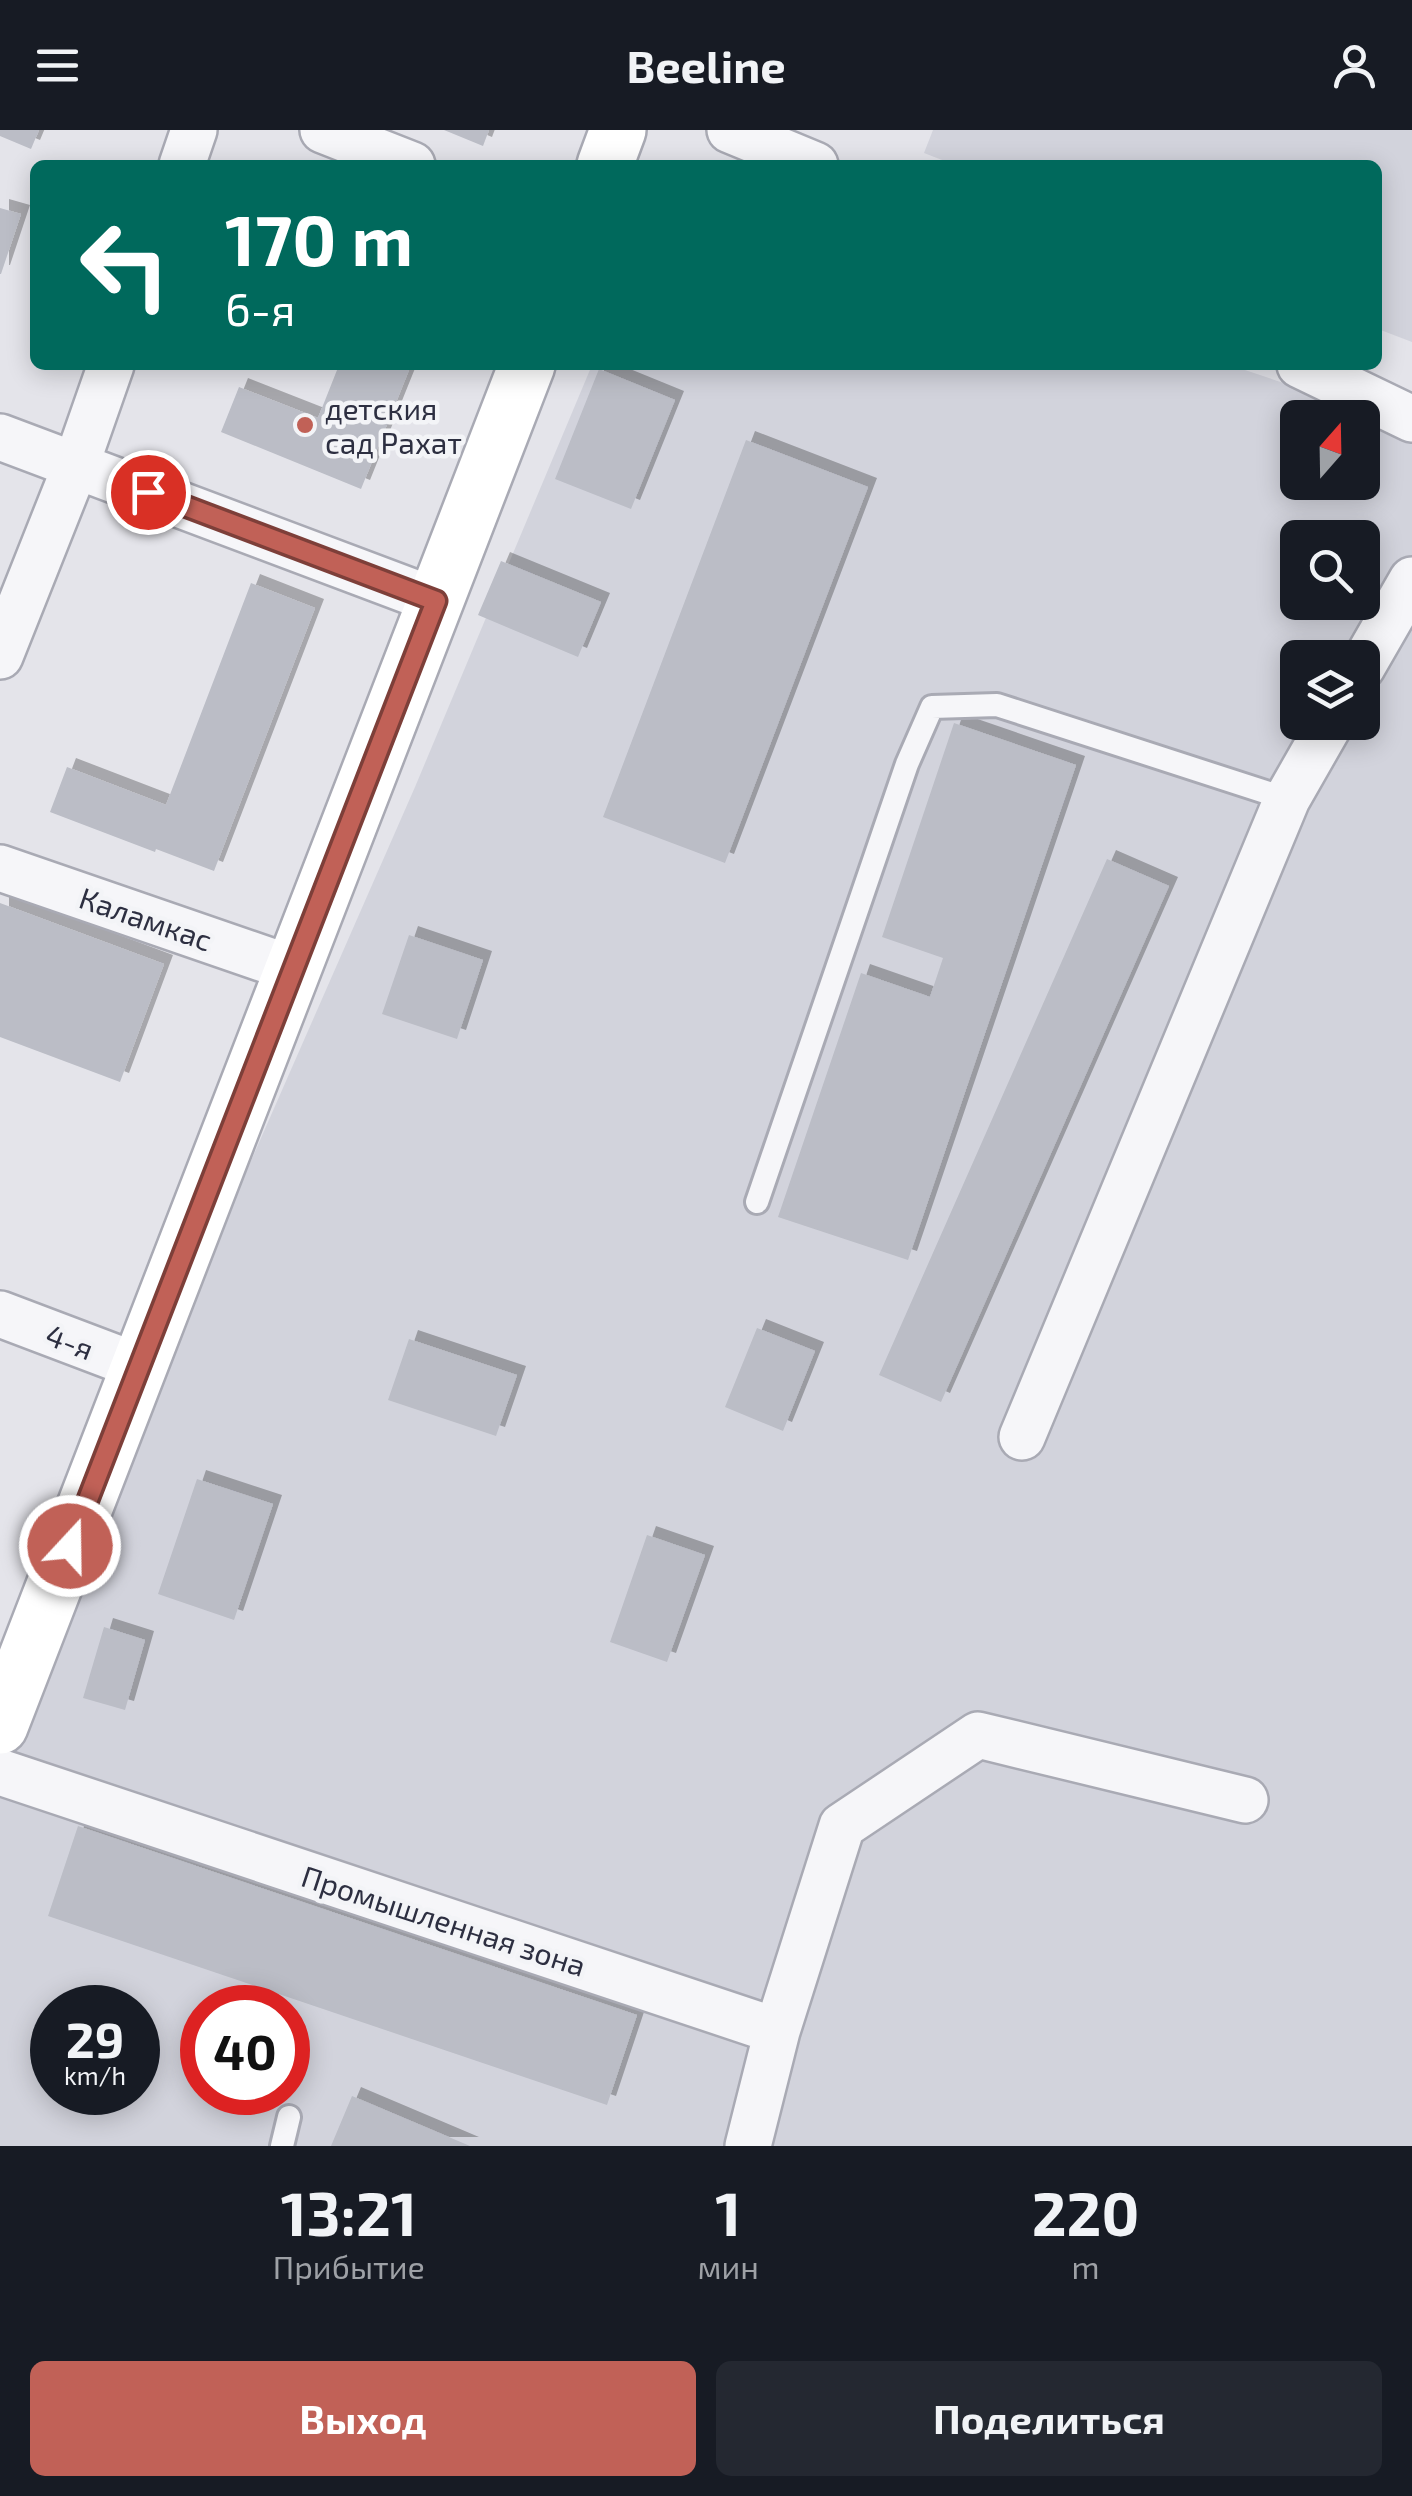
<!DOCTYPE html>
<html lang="ru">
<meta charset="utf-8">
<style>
:root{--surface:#171b24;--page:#242831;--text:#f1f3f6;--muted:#9ea1a6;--accent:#c16157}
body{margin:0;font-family:"Exo 2",sans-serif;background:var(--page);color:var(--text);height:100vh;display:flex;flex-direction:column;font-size:38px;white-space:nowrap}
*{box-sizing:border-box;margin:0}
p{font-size:32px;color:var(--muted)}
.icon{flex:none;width:55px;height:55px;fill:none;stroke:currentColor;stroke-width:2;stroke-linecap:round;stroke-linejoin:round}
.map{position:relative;height:2016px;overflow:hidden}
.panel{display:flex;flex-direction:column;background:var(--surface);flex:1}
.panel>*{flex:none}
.banner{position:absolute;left:30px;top:30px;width:1352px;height:210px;border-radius:15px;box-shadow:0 5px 25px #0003;background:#00695c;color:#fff;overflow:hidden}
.needle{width:65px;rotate:20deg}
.tools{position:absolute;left:1280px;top:270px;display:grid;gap:20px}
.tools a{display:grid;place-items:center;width:100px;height:100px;border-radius:15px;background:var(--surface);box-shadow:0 5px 25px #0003;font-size:50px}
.speed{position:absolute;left:30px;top:1855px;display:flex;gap:20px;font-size:50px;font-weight:700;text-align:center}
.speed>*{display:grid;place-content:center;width:130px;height:130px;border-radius:50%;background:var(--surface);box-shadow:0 5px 25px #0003;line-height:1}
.speed small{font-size:25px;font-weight:400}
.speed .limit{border:15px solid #d22;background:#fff;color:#111}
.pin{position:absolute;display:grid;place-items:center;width:85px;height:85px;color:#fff;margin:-42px;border:5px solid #fff;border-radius:50%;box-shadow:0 2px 10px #0007}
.me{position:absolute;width:110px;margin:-55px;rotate:21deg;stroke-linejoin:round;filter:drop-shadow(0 0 8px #0008)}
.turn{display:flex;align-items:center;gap:35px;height:210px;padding:0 30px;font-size:45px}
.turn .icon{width:130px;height:130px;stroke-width:2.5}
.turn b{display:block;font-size:70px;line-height:85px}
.eta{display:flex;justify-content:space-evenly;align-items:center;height:170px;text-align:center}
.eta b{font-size:60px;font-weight:700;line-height:70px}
.primary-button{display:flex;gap:20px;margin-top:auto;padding:20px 30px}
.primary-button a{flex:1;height:115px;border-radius:15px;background:var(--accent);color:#fff;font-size:40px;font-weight:700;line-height:115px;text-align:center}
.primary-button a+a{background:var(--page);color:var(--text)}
header{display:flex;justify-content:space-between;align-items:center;height:130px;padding:0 30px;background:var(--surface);font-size:45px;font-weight:700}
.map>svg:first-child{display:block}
.built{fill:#d2d3dc;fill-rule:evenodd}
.building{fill:#bbbdc6;filter:url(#shadow)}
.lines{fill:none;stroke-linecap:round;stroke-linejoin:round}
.lane-casing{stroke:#a9aab4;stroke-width:28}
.street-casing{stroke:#a9aab4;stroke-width:50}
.secondary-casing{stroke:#a9aab4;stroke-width:60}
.lane{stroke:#f6f6f9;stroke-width:22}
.street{stroke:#f6f6f9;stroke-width:45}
.secondary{stroke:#fff;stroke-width:55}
.route-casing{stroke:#7d3f39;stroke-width:25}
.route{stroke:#c16157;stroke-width:18}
.poi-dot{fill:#c16157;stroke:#f3f4f7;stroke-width:4}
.labels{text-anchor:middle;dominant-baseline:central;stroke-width:9;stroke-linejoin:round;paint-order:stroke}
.poi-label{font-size:30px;fill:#2d2f41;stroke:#f3f4f7;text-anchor:start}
.street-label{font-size:30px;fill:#2d2f41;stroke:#f3f4f7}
</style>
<header><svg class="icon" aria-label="menu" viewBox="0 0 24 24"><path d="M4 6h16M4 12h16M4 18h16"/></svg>Beeline<svg class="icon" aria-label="person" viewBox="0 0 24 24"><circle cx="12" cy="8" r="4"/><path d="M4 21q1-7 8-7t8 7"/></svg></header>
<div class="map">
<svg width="1412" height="2016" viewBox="0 0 1412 2016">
<defs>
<filter id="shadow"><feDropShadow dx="9" dy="-9" stdDeviation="0" flood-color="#0004"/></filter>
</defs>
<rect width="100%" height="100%" fill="#e4e4ea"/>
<!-- built -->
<path class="built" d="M 933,0 L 1412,0 L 1412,212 L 1378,199 L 1378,35 L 955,35 L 924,23 Z
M 592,235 L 1230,235 L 1412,296 L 1412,2016 L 0,2016 L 0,1603 L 415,657 ZM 1298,288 L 1362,288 L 1362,352 L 1298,352 ZM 1298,408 L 1362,408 L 1362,472 L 1298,472 ZM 1298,528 L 1362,528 L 1362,592 L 1298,592 ZM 52,1878 L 138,1878 L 138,1962 L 52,1962 ZM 202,1878 L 288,1878 L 288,1962 L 202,1962 Z"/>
<!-- building -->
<path class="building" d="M 0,0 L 39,0 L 31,19 L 0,6 Z
M 444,0 L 489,0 L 483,16 Z
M 0,78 L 21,84 L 1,144 L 0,144 Z
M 339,235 L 411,235 L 361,359 L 221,302 L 239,257 L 318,288 Z
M 599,239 L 675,270 L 631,379 L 555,349 Z
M 746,310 L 868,357 L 725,733 L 603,687 Z
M 501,431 L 601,472 L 578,527 L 478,485 Z
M 251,453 L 315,478 L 214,741 L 156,719 L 155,722 L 50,682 L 67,637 L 166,675 Z
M 954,593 L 1076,635 L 908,1130 L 778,1087 L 861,843 L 930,867 L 943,828 L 882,807 Z
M 1107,729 L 1169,756 L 941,1272 L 879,1245 Z
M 0,773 L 164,834 L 120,952 L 0,907 Z
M 409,805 L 483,830 L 457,909 L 382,884 Z
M 757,1198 L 815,1221 L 783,1301 L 725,1277 Z
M 409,1209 L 517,1245 L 496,1306 L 388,1270 Z
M 197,1349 L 273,1374 L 234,1490 L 158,1464 Z
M 647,1405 L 705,1425 L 667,1532 L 610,1512 Z
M 104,1497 L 145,1510 L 125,1580 L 83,1568 Z
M 78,1696 L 637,1885 L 607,1975 L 48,1786 Z
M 352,1966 L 470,2016 L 331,2016 Z"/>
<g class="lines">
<defs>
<path id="lane" d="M 757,1072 L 907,634 L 932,577 L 997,575 L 1287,669
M 282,2016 L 289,1987"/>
<path id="street" d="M 323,0 L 412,35
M 730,0 L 815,35
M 182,35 L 194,0
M 1300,235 L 1412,289
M 0,307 L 436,471
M 0,526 L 76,335 L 111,235
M 1362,537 L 1412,450
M 0,738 L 293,839
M 0,1184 L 140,1237
M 1022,1307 L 1287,669 L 1331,592
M 0,1642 L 777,1901 L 748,2016
M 777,1901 L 842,1696 L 978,1605 L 1245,1670"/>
<path id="secondary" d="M 605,35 L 618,0
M 0,1596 L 527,235"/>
</defs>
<!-- lane casing -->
<use href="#lane" class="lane-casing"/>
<!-- street casing -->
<use href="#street" class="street-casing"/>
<!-- secondary casing -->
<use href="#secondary" class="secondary-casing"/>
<!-- lane -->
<use href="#lane" class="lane"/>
<!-- street -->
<use href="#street" class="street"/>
<!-- secondary -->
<use href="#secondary" class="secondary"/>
</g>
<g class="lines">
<defs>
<path id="route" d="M 70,1416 L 436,471 L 148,362"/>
</defs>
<!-- route casing -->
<use href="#route" class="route-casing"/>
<!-- route -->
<use href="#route" class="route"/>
</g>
<!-- markers -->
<circle class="poi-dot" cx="305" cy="295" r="10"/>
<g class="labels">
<!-- poi labels -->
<g class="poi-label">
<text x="325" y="278">детския<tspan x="325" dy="34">сад Рахат</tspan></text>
</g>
<!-- street labels -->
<g class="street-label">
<text transform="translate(146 788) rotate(19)">Каламкас</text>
<text transform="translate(70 1211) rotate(21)">4-я</text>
<text transform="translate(444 1790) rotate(18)">Промышленная зона</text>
</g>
</g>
</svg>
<div class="tools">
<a><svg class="needle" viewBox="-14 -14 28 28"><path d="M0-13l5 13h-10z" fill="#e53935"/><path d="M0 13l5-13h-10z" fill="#9ea1a6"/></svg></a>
<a><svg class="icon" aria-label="search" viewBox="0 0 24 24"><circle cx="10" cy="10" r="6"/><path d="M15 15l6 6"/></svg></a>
<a><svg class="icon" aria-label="layers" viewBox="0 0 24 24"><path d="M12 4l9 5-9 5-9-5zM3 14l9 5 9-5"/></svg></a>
</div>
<div class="speed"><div>29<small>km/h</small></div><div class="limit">40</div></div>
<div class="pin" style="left:148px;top:362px;background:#d93025"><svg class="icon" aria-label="arrive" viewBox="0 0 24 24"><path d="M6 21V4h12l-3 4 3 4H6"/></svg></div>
<svg class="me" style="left:70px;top:1416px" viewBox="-20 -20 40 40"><circle r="17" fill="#c16157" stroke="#fff" stroke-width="3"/><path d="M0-11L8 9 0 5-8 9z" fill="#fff"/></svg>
<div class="banner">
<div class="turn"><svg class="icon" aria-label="left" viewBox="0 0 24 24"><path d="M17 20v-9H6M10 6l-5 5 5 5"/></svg><div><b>170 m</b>6-я</div></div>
</div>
</div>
<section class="panel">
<div class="eta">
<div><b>13:21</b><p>Прибытие</p></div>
<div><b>1</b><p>мин</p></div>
<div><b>220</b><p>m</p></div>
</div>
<div class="primary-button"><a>Выход</a><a>Поделиться</a></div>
</section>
